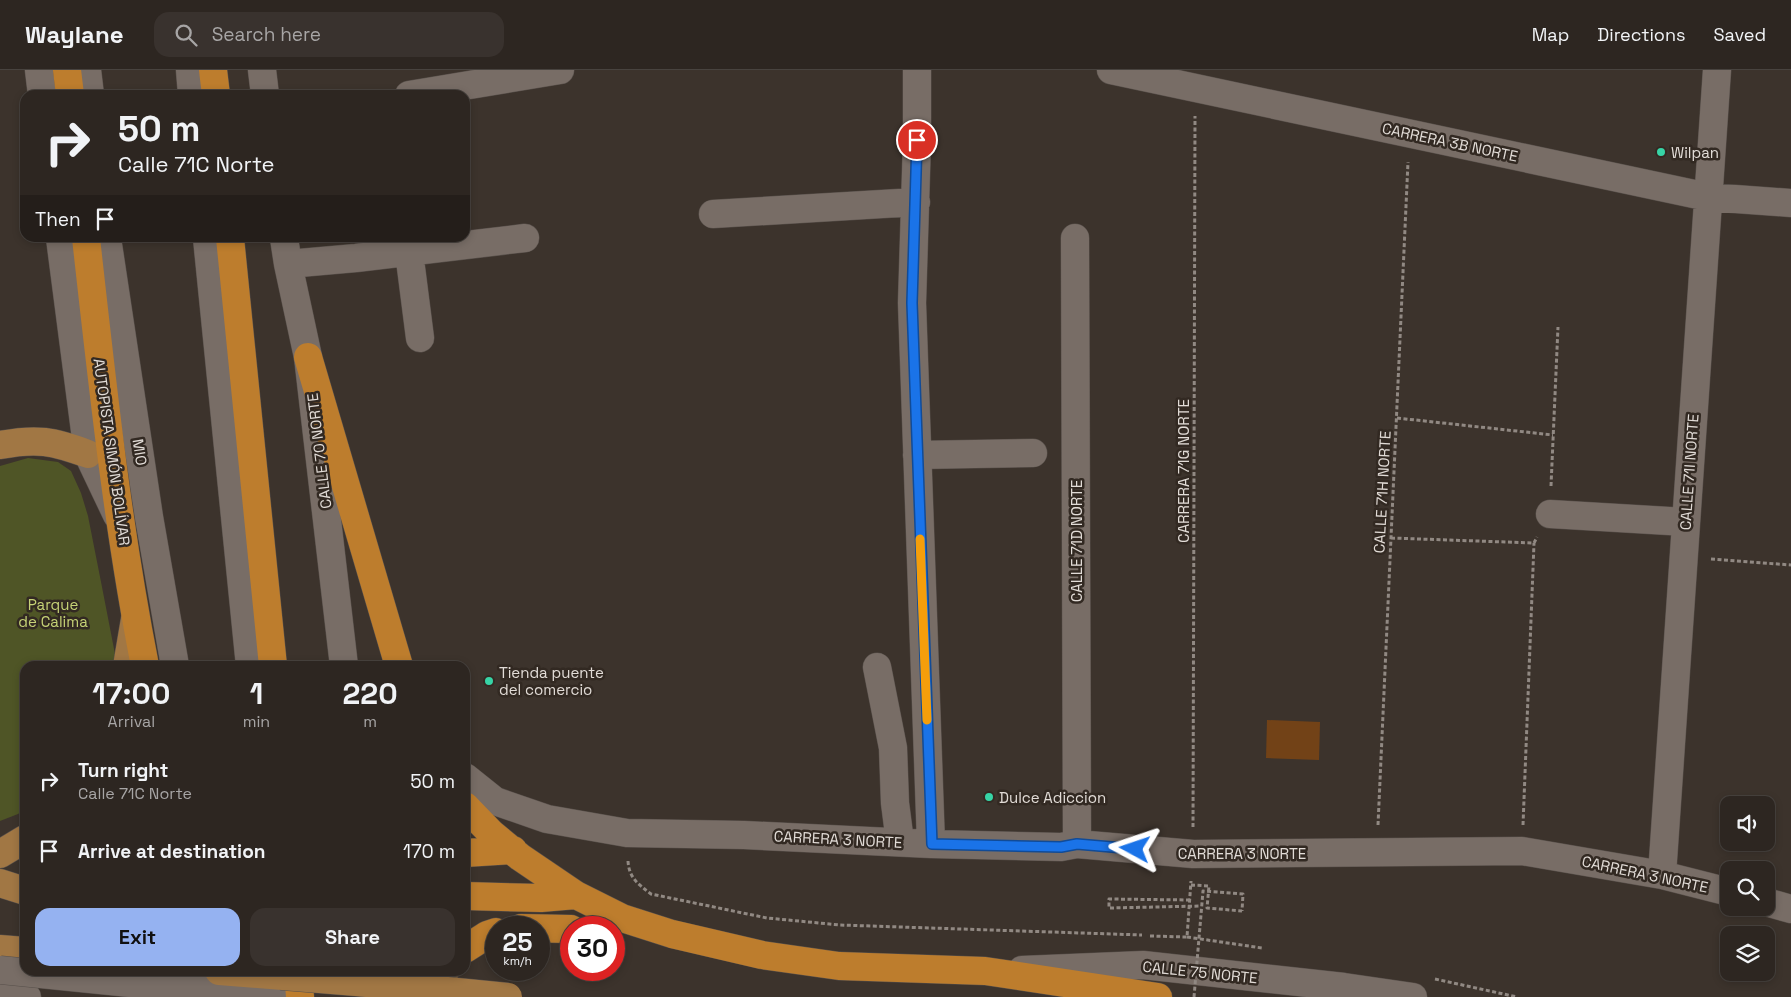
<!DOCTYPE html>
<meta charset="utf-8">
<style>
:root{--surface:#2d2621;--page:#39322e;--text:#f1f3f6;--muted:#a7a5a5;--line:#48433f;--accent:#95b2f1}
body{margin:0;font-family:"Space Grotesk",sans-serif;background:var(--page);color:var(--text);height:100vh;display:flex;flex-direction:column;font-size:19px;white-space:nowrap}
*{box-sizing:border-box;margin:0}
p{font-size:16px;color:var(--muted)}
.icon{flex:none;width:28px;height:28px;fill:none;stroke:currentColor;stroke-width:2;stroke-linecap:round;stroke-linejoin:round}
.map{position:relative;flex:1;overflow:hidden}
.details{position:absolute;left:20px;top:591px;width:450px;height:315px;display:flex;flex-direction:column;background:var(--surface);border-radius:15px;box-shadow:0 2px 8px #0003,0 0 0 1px var(--line)}
.details>*{flex:none}
.guide{position:absolute;left:20px;top:20px;width:450px;height:152px;border-radius:15px;box-shadow:0 2px 8px #0003,0 0 0 1px var(--line);background:#2d2621;color:var(--text);overflow:hidden}
.controls{position:absolute;left:1720px;top:726px;display:grid;gap:10px}
.controls a{display:grid;place-items:center;width:55px;height:55px;border-radius:10px;background:var(--surface);box-shadow:0 2px 8px #0003,0 0 0 1px var(--line);font-size:25px}
.speed{position:absolute;left:485px;top:846px;display:flex;gap:10px;font-size:25px;font-weight:700;text-align:center}
.speed>*{display:grid;place-content:center;width:65px;height:65px;border-radius:50%;background:var(--surface);box-shadow:0 2px 8px #0003,0 0 0 1px var(--line);line-height:1}
.speed small{font-size:12px;font-weight:400}
.speed .limit{border:8px solid #d22;background:#fff;color:#111}
.pin{position:absolute;display:grid;place-items:center;width:42px;height:42px;color:#fff;margin:-21px;border:2px solid #fff;border-radius:50%;box-shadow:0 1px 5px #0007}
.me{position:absolute;width:55px;margin:-28px;rotate:275deg;stroke-linejoin:round;filter:drop-shadow(0 0 4px #0008)}
.turn{display:flex;align-items:center;gap:18px;height:105px;padding:0 15px;font-size:22px}
.turn .icon{width:65px;height:65px;stroke-width:2.5}
.turn b{display:block;font-size:35px;line-height:42px}
.then{display:flex;align-items:center;height:48px;padding:0 15px;background:#0003;gap:10px;font-size:19px}
.eta{display:flex;justify-content:space-evenly;align-items:center;height:85px;text-align:center}
.eta b{font-size:30px;font-weight:700;line-height:35px}
.button{display:flex;gap:10px;margin-top:auto;padding:10px 15px}
.button a{flex:1;height:58px;border-radius:15px;background:var(--accent);color:#111;font-size:20px;font-weight:700;line-height:58px;text-align:center}
.button a+a{background:var(--page);color:var(--text)}
ul{padding:0;list-style:none}
li{display:flex;align-items:center;gap:15px;height:70px;padding:0 15px}
li div{flex:1}
li b{display:block;font-size:19px}
li em{font-style:normal}
header{display:flex;align-items:center;gap:30px;box-sizing:border-box;height:70px;padding:0 25px;background:var(--surface);border-bottom:1px solid var(--line)}
header strong{font-size:24px}
nav{display:flex;gap:28px;margin-inline-start:auto;font-size:18px}
.search{width:350px;height:45px;background:var(--page);display:flex;align-items:center;gap:12px;box-sizing:border-box;padding:0 18px;border-radius:15px;color:var(--muted);font-size:19px}
.map>svg:first-child{display:block}
.green{fill:#4f5526}
.building{fill:#724217}
.lines{fill:none;stroke-linecap:round;stroke-linejoin:round}
.minor-casing{stroke:#58504b;stroke-width:29}
.major-casing{stroke:#58504b;stroke-width:29}
.highway-casing{stroke:#58504b;stroke-width:29}
.path{stroke:#918983;stroke-width:3;stroke-dasharray:4 2.5;stroke-linecap:butt}
.minor{stroke:#786d66;stroke-width:28}
.major{stroke:#a17744;stroke-width:28}
.highway{stroke:#bd7d2d;stroke-width:28}
.minor-bridge-casing{stroke:#58504b;stroke-width:29;stroke-linecap:butt}
.major-bridge-casing{stroke:#58504b;stroke-width:29;stroke-linecap:butt}
.path-bridge{stroke:#918983;stroke-width:3;stroke-dasharray:4 2.5;stroke-linecap:butt}
.minor-bridge{stroke:#786d66;stroke-width:28}
.major-bridge{stroke:#a17744;stroke-width:28}
.route-casing{stroke:#114b97;stroke-width:12}
.route{stroke:#1a73e8;stroke-width:9}
.slow{stroke:#f59e0b;stroke-width:9}
.poi-dot{fill:#37d4a6;stroke:#322922;stroke-width:2}
.labels{text-anchor:middle;dominant-baseline:central;stroke-width:5;stroke-linejoin:round;paint-order:stroke}
.street-label{font-size:15px;fill:#e2dcd7;stroke:#322922}
.poi-label{font-size:15px;fill:#e2dcd7;stroke:#322922;text-anchor:start}
.park-label{font-size:15px;fill:#c6d276;stroke:#322922}
</style>
<header>
<strong>Waylane</strong>
<div class="search"><svg class="icon" aria-label="search" viewBox="0 0 24 24"><circle cx="10" cy="10" r="6"/><path d="M15 15l6 6"/></svg>Search here</div>
<nav><a>Map</a><a>Directions</a><a>Saved</a></nav>
</header>
<div class="map">
<svg width="1791" height="927" viewBox="0 0 1791 927">
<rect width="100%" height="100%" fill="#3c332c"/>
<!-- green -->
<path class="green" d="M 28,388 L 58,392 L 71,401 L 81,423 L 88,446 L 102,517 L 115,584 L 115,596 L 25,596 L 25,739 L 18,744 L 0,751 L 0,396 Z"/>
<!-- building -->
<path class="building" d="M 1267,650 L 1320,652 L 1319,690 L 1266,688 Z"/>
<g class="lines">
<defs>
<path id="minor" d="M 39,0 L 42,25
M 87,0 L 90,25
M 190,0 L 192,25
M 262,0 L 265,25
M 917,0 L 917,70 L 912,233 L 931,774
M 1111,0 L 1708,127 L 1791,133
M 409,25 L 560,0
M 713,144 L 916,132
M 60,168 L 88,384 L 117,445
M 107,168 L 149,447 L 175,596
M 207,168 L 250,596
M 284,168 L 288,194 L 308,287 L 344,596
M 1075,168 L 1077,774
M 409,182 L 420,268
M 288,194 L 356,188 L 525,168
M 917,385 L 1033,383
M 1550,444 L 1686,452
M 877,597 L 893,678 L 895,733 L 900,772
M 465,707 L 495,731 L 547,749 L 627,763 L 744,765 L 931,774 L 1061,777 L 1077,774 L 1193,784 L 1522,781 L 1662,805 L 1729,822
M 1662,805 L 1717,0
M 1766,832 L 1791,839
M 1022,900 L 1143,895 L 1344,917 L 1413,927
M 279,901 L 282,927
M 0,924 L 27,927"/>
<path id="major" d="M 0,375 C 37,368 53,371 88,384
M 127,596 L 135,549
M 0,784 L 25,769
M 0,813 L 25,821
M 0,879 L 25,881"/>
<path id="highway" d="M 67,0 L 70,25
M 213,0 L 216,25
M 86,168 C 102,311 117,454 145,596
M 230,168 L 273,596
M 308,287 L 399,596
M 465,736 L 491,763 L 520,787 L 576,825 L 622,848 L 672,864 L 762,885 L 839,896 L 985,901 L 1158,927
M 465,783 L 513,780
M 465,826 L 541,828 L 576,825
M 521,858 L 571,859
M 465,879 L 487,865 L 496,862
M 298,901 L 300,927
M 432,927 L 434,920 L 445,901"/>
</defs>
<!-- minor casing -->
<use href="#minor" class="minor-casing"/>
<!-- major casing -->
<use href="#major" class="major-casing"/>
<!-- highway casing -->
<use href="#highway" class="highway-casing"/>
<!-- path -->
<path class="path" d="M 1397,348 L 1553,365
M 1551,416 L 1558,257
M 1391,468 L 1534,473 L 1537,467
M 1711,489 L 1791,495
M 1378,755 L 1408,92
M 1523,755 L 1534,473
M 1193,757 L 1195,46
M 628,791 C 629,808 638,814 651,824 L 767,848 L 840,855 L 1142,865
M 1191,815 L 1209,816 L 1207,838 L 1242,841
M 1150,866 L 1187,867 L 1191,811
M 1187,867 L 1262,878
M 1435,909 L 1517,927"/>
<!-- minor -->
<use href="#minor" class="minor"/>
<!-- major -->
<use href="#major" class="major"/>
<!-- highway -->
<use href="#highway" class="highway"/>
<defs>
<path id="minor-bridge" d="M 0,900 L 268,927"/>
<path id="major-bridge" d="M 219,901 L 356,912 L 508,927"/>
</defs>
<!-- minor-bridge casing -->
<use href="#minor-bridge" class="minor-bridge-casing"/>
<!-- major-bridge casing -->
<use href="#major-bridge" class="major-bridge-casing"/>
<!-- path-bridge -->
<path class="path-bridge" d="M 1190,830 L 1109,829 L 1109,838 L 1201,836
M 1194,927 L 1203,821 L 1243,824 L 1242,841"/>
<!-- minor-bridge -->
<use href="#minor-bridge" class="minor-bridge"/>
<!-- major-bridge -->
<use href="#major-bridge" class="major-bridge"/>
</g>
<g class="lines">
<defs>
<path id="route" d="M 917,70 L 912,233 L 932,774 L 1061,777 L 1077,774 L 1135,779"/>
</defs>
<!-- route casing -->
<use href="#route" class="route-casing"/>
<!-- route -->
<use href="#route" class="route"/>
<!-- slow -->
<path class="slow" d="M 920,469 L 927,650"/>
</g>
<!-- markers -->
<g class="poi-dot">
<circle cx="1661" cy="82" r="5"/>
<circle cx="489" cy="611" r="5"/>
<circle cx="989" cy="727" r="5"/>
</g>
<g class="labels">
<!-- street labels -->
<g class="street-label">
<text transform="translate(1450 72) rotate(12)">CARRERA 3B NORTE</text>
<text transform="translate(319 381) rotate(-97)">CALLE 70 NORTE</text>
<text transform="translate(112 382) rotate(82)">AUTOPISTA SIMÓN BOLÍVAR</text>
<text transform="translate(140 382) rotate(81)">MIO</text>
<text transform="translate(1183 401) rotate(-90)">CARRERA 71G NORTE</text>
<text transform="translate(1689 402) rotate(-86)">CALLE 71I NORTE</text>
<text transform="translate(1382 422) rotate(-87)">CALLE 71H NORTE</text>
<text transform="translate(1076 471) rotate(-90)">CALLE 71D NORTE</text>
<text transform="translate(838 769) rotate(3)">CARRERA 3 NORTE</text>
<text x="1242" y="783">CARRERA 3 NORTE</text>
<text transform="translate(1645 804) rotate(12)">CARRERA 3 NORTE</text>
<text transform="translate(1200 902) rotate(6)">CALLE 75 NORTE</text>
</g>
<!-- poi labels -->
<g class="poi-label">
<text x="1671" y="82">Wilpan</text>
<text x="499" y="602">Tienda puente<tspan x="499" dy="17">del comercio</tspan></text>
<text x="999" y="727">Dulce Adiccion</text>
</g>
<!-- park labels -->
<g class="park-label">
<text x="53" y="534">Parque<tspan x="53" dy="17">de Calima</tspan></text>
</g>
</g>
</svg>
<div class="controls">
<a><svg class="icon" aria-label="sound" viewBox="0 0 24 24"><path d="M4 9h4l5-4v14l-5-4H4zM17 9q2 3 0 6"/></svg></a>
<a><svg class="icon" aria-label="search" viewBox="0 0 24 24"><circle cx="10" cy="10" r="6"/><path d="M15 15l6 6"/></svg></a>
<a><svg class="icon" aria-label="layers" viewBox="0 0 24 24"><path d="M12 4l9 5-9 5-9-5zM3 14l9 5 9-5"/></svg></a>
</div>
<div class="speed"><div>25<small>km/h</small></div><div class="limit">30</div></div>
<div class="pin" style="left:917px;top:70px;background:#d93025"><svg class="icon" aria-label="arrive" viewBox="0 0 24 24"><path d="M6 21V4h12l-3 4 3 4H6"/></svg></div>
<svg class="me" style="left:1135px;top:779px" viewBox="-20 -20 40 40"><path d="M0-17L14 15 0 8-14 15z" fill="#1a73e8" stroke="#fff" stroke-width="4"/></svg>
<div class="guide">
<div class="turn"><svg class="icon" aria-label="right" viewBox="0 0 24 24"><path d="M7 20v-9h11M14 6l5 5-5 5"/></svg><div><b>50 m</b>Calle 71C Norte</div></div>
<div class="then">Then<svg class="icon" aria-label="arrive" viewBox="0 0 24 24"><path d="M6 21V4h12l-3 4 3 4H6"/></svg></div>
</div>
<section class="details">
<div class="eta">
<div><b>17:00</b><p>Arrival</p></div>
<div><b>1</b><p>min</p></div>
<div><b>220</b><p>m</p></div>
</div>
<ul>
<li><svg class="icon" aria-label="right" viewBox="0 0 24 24"><path d="M7 20v-9h11M14 6l5 5-5 5"/></svg><div><b>Turn right</b><p>Calle 71C Norte</p></div><em>50 m</em></li>
<li><svg class="icon" aria-label="arrive" viewBox="0 0 24 24"><path d="M6 21V4h12l-3 4 3 4H6"/></svg><div><b>Arrive at destination</b></div><em>170 m</em></li>
</ul>
<div class="button"><a>Exit</a><a>Share</a></div>
</section>
</div>
